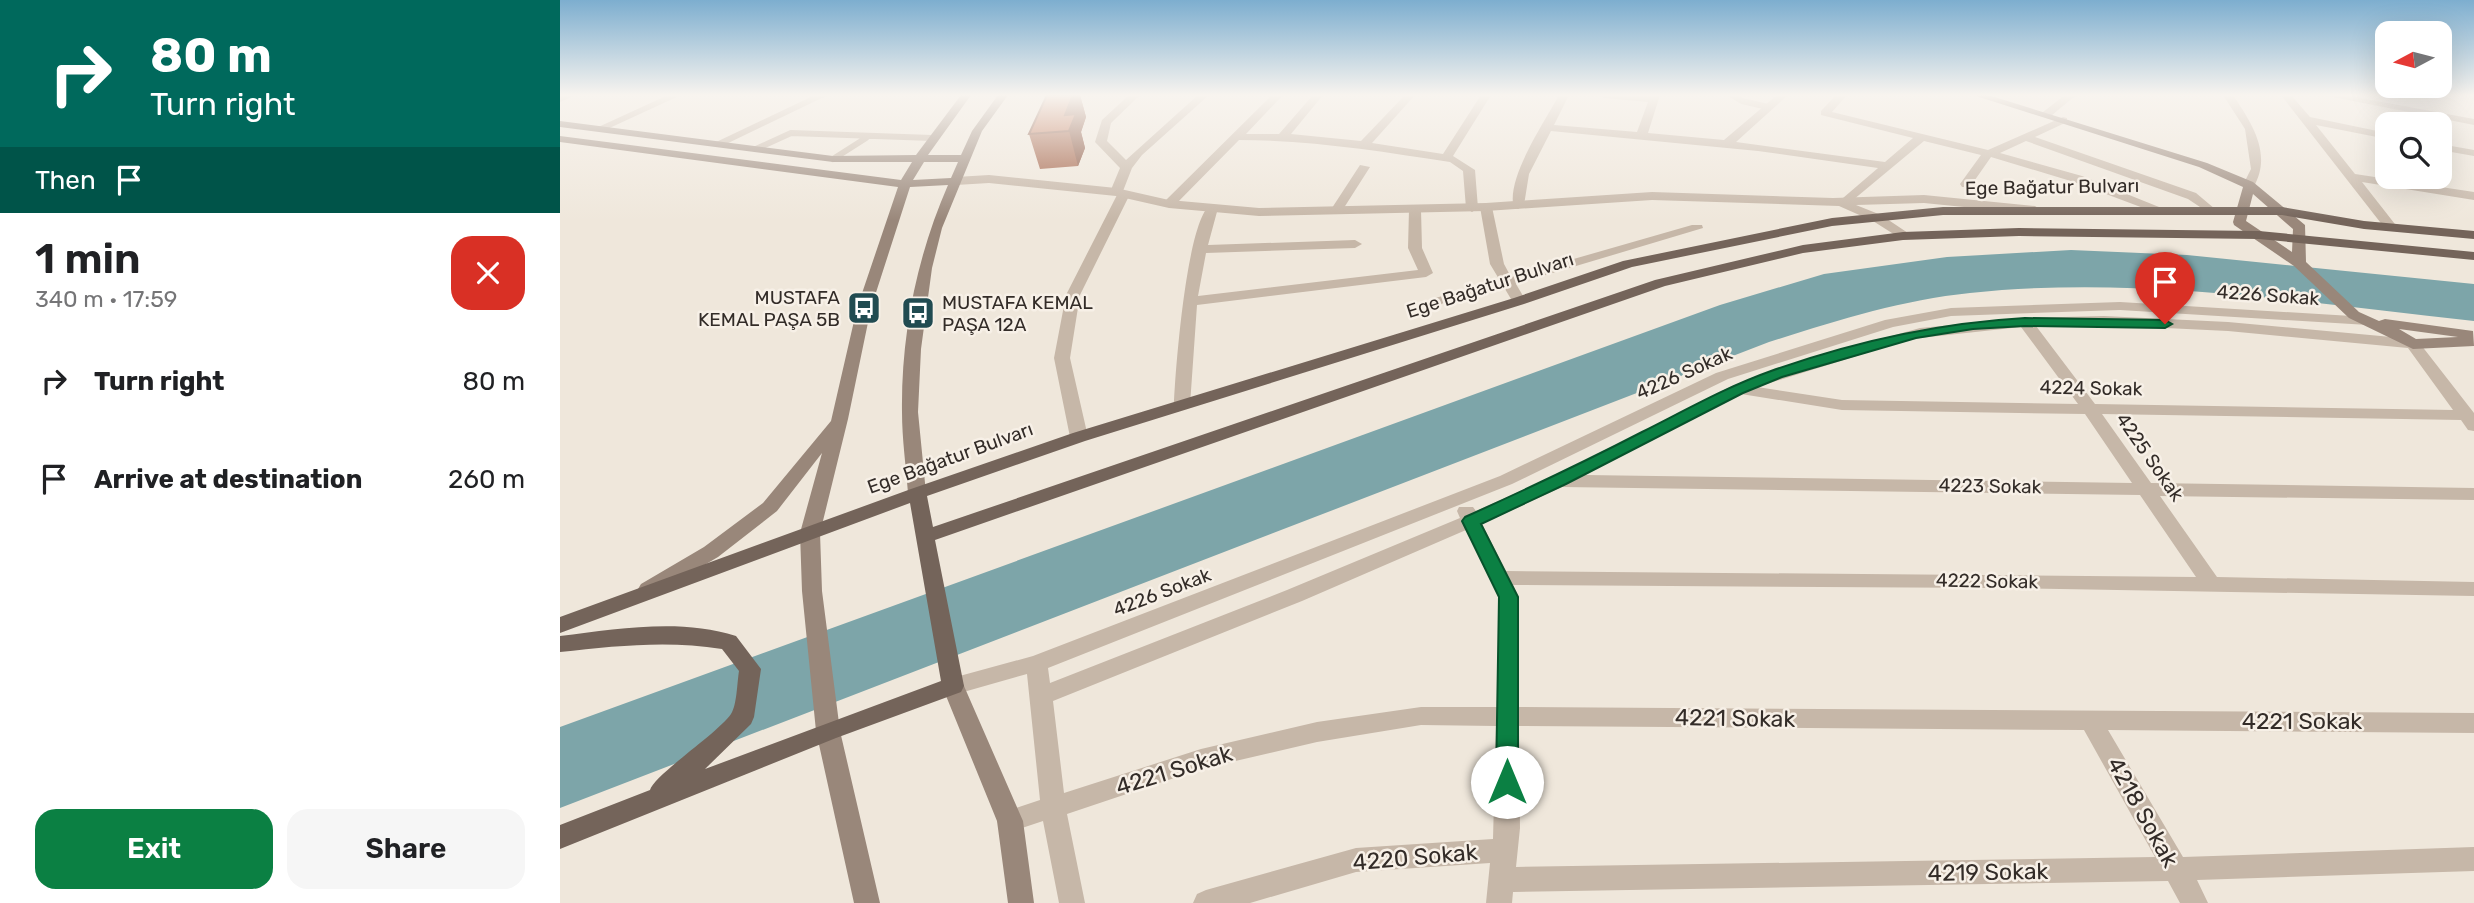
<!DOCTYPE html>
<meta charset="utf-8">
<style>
:root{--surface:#fff;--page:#f6f6f6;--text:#202124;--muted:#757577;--accent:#0b8043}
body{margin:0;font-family:Rubik,sans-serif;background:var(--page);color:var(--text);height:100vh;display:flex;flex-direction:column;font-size:26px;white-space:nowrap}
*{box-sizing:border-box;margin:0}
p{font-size:23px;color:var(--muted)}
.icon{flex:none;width:38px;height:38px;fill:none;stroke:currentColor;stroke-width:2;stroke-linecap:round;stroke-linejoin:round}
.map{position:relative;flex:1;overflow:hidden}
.details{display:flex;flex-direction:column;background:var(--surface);width:560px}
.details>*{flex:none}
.top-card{background:#00695c;color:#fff;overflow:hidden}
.needle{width:46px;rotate:263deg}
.buttons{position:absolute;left:1815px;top:21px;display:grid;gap:14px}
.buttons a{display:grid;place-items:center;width:77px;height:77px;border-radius:14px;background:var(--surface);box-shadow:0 7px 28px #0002;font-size:35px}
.pin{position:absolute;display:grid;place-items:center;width:60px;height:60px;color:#fff;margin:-72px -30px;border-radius:50% 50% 50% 0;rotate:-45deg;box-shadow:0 0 7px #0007}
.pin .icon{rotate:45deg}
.me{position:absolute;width:77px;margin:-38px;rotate:0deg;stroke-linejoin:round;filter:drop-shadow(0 0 5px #0008)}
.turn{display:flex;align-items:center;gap:24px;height:147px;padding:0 35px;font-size:32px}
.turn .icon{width:91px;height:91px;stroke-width:2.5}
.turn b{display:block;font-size:49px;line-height:60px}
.then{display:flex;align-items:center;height:66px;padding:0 35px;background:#0003;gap:14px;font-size:26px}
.round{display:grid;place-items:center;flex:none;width:74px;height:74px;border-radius:21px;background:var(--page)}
.headline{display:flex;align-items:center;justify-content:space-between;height:119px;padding:0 35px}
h1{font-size:42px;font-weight:600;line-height:52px}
.button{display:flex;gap:14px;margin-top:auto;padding:14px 35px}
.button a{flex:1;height:80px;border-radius:21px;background:var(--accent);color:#fff;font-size:28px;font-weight:600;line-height:80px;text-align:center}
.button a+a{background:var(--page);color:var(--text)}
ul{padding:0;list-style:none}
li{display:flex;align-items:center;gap:21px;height:98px;padding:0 35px}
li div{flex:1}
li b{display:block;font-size:26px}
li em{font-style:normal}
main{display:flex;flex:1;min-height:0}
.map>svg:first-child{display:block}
.water{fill:#7da5a9}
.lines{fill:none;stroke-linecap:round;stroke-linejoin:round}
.service-far1{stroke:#c6b7a8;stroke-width:6}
.service{stroke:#c6b7a8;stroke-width:7}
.minor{fill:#c6b7a8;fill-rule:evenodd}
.tertiary{fill:#c6b7a8;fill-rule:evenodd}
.secondary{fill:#99877a;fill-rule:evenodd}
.primary{fill:#74645a;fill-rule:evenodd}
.wall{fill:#a05e43}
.shaded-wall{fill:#824c37}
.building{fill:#ba6d4e;stroke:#824c37;stroke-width:2}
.route{fill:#0b8043;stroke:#07532c;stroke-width:2}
.labels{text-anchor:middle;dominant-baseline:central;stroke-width:5;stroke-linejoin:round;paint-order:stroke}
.street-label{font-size:19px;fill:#332c28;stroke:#f7f0e7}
.poi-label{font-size:19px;fill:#332c28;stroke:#f7f0e7;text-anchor:end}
.near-street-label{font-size:23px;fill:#332c28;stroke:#f7f0e7}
</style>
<main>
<section class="details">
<div class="top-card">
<div class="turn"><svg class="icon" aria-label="right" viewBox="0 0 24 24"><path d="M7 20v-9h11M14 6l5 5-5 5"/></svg><div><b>80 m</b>Turn right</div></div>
<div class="then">Then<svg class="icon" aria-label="arrive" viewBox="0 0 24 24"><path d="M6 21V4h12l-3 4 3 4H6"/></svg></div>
</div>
<div class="headline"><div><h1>1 min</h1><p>340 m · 17:59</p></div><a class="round" style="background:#d93025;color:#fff"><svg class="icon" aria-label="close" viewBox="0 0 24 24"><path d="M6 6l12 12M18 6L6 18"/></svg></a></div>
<ul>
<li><svg class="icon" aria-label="right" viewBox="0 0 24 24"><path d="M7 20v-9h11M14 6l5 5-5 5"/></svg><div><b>Turn right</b></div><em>80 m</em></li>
<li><svg class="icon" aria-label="arrive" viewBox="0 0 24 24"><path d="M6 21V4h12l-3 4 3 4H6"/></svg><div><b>Arrive at destination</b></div><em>260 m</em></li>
</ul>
<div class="button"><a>Exit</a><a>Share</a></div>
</section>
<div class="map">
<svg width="1914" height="903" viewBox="0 0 1914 903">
<rect width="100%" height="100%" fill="#efe7db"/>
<!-- water -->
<path class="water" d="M 1511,250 L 1627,255 L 1914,284 L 1914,321 C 1748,303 1578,275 1410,293 C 1341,300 1275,321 1209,342 L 0,808 L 0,727 L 1160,305 L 1264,274 L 1387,257 Z"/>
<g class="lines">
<!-- service-far1 -->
<path class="service-far1" d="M 1172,95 L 1182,101 L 1208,107
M 196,149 L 231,133 L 372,138
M 273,159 L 306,138"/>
<!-- service -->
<path class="service" d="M 878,301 L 948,282"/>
<!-- minor -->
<path class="minor" d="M 16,95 L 0,102 L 0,96 Z
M 255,95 L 268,95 L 162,146 L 152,144 Z
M 569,95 L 580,95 L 551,123 L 547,141 L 566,160 L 638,95 L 649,95 L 582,155 L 572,168 L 563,191 L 570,194 L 520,295 L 510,358 L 528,437 L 519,442 L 510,437 L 494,358 L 506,295 L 557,195 L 550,192 L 560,168 L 535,142 L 542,120 Z
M 712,95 L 723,95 L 686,134 L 719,134 L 753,95 L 763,95 L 731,134 L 801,141 L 845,95 L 855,95 L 812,143 L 883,154 L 921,95 L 931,95 L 893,156 L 915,170 L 918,208 L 912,212 L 906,208 L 903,171 L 890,162 C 819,151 750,140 679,140 L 613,207 L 605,207 L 605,201 Z
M 999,95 L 1009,95 L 994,125 L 1077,132 L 1088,102 L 1044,98 L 1039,95 L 1100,95 L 1088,133 L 1164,140 L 1217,95 L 1228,95 L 1176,142 L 1325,162 L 1353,138 L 1261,115 L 1261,111 L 1276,95 L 1287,95 L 1272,112 L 1428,150 L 1503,117 L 1507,118 L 1507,122 L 1475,137 L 1636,193 L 1655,209 L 1649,213 L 1628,199 L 1466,141 L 1440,153 L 1522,176 L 1604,209 L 1598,213 L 1594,212 L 1514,182 L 1431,157 L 1410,187 L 1402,187 L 1400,184 L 1421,155 L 1364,141 L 1287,205 L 1281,201 L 1283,198 L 1318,168 L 1198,151 L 991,131 L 969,174 L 964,205 L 958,209 L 954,208 C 945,179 986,120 999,95 Z
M 1663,95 L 1673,95 C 1692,124 1713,154 1693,188 L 1683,185 L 1691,169 L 1685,129 Z
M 1721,95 L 1731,95 L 1750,117 L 1827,133 L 1827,139 L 1756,125 L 1795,174 L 1914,192 L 1914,200 L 1802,182 L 1838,228 L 1837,231 L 1827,231 Z
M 1763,95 L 1784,95 L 1914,119 L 1914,125 Z
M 1880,144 L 1914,150 L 1914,156 L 1880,150 Z
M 800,165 L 810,167 L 780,214 L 772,214 L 770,211 Z
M 926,203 L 932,207 L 944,264 L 951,277 L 1132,225 L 1142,225 L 1143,228 L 956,284 L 966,301 L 959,305 L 954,304 L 930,264 L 920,207 Z
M 652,204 L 658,208 L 648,245 L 795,240 L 802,244 L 795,248 L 646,253 L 638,296 L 858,270 L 848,248 L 849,210 L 855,206 L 861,210 L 862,248 L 873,273 L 866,277 L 637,305 L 630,405 L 622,410 L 616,409 L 614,405 C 615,373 627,214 652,204 Z
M 1560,302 L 1808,317 L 1815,321 L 1808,325 L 1560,310 L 1391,316 L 1333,327 L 1168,379 L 952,484 L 488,668 L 490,683 L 727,590 L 900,518 L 897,511 L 899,507 L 913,507 L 916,511 L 1003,472 L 1172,386 L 1228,365 L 1360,328 L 1465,318 L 1544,316 L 1668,322 L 1853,339 L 1858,341 L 1914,413 L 1914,431 L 1908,430 L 1901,420 L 1542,414 L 1591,483 L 1914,488 L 1914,500 L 1600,496 L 1657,577 L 1914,582 L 1914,596 L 1437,588 L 953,585 L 959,597 L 959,707 L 1914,713 L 1914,733 L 1548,730 L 1623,857 L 1914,847 L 1914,871 L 1637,880 L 1648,903 L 1620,903 L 1608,881 L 953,892 L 952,903 L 926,903 L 930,863 L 796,872 L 690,903 L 633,903 L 637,894 L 646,890 L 796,848 L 933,839 L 936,726 L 861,725 L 757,742 L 641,769 L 507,814 L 525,903 L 499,903 L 483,821 L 450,832 L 441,829 L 437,821 L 441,813 L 480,800 L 467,674 L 393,695 L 385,692 L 382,686 L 385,680 L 473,656 L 940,476 L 1156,373 L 1325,320 L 1391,308 ZM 1544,325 L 1668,331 L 1848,348 L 1893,410 L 1535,404 L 1476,326 ZM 1461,327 L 1518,404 L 1282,400 L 1197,387 L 1351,339 ZM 1181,394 L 1282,410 L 1525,414 L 1572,483 L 1025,475 ZM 1002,487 L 1580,495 L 1636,577 L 946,571 L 922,524 ZM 906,530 L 939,597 L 937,707 L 861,707 L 757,722 L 641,749 L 504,793 L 493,701 L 742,601 ZM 959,726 L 1524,730 L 1595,857 L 956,867 L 960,828 Z"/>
<!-- tertiary -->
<path class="tertiary" d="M 108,95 L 121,95 L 43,131 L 34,129 Z
M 1505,95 L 1516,95 L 1491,116 L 1483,116 L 1483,112 Z
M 429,175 L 556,188 L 609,200 L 699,208 L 926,203 L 1092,192 L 1273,198 L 1364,195 L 1475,206 L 1481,210 L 1475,214 L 1364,203 L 1296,205 L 1321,215 L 1348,233 L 1350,236 L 1343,240 L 1313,221 L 1279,206 L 1092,200 L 926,211 L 699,216 L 609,208 L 556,196 L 429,183 L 396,185 L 390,181 L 396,177 Z"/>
<!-- secondary -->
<path class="secondary" d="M 401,95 L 411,95 L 368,155 L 401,155 L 412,131 L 438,95 L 448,95 L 422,131 L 382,228 L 372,268 L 361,349 L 358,412 L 366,493 L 357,499 L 348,493 C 346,466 342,439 342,412 C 341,334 357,256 388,185 L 350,187 L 311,308 L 288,419 L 260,533 L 262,591 L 280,731 L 320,903 L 294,903 L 256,731 L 242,591 L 240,533 L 262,453 L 217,511 L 158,557 L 95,594 L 88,596 L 81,594 L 78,589 L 81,584 L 144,547 L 203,503 L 271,421 L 297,308 L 338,187 L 0,142 L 0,136 L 341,180 L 352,162 L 273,162 L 0,127 L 0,121 L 273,156 L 356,155 ZM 364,162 L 398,162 L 391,178 L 353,180 Z
M 1413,95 L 1428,95 L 1647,163 L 1693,182 L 1745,225 L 1746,262 L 1799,312 L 1819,321 L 1825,319 L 1913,331 L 1914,346 L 1853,349 L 1789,318 L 1734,266 L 1674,225 L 1673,222 L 1683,187 L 1639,167 ZM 1693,194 L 1733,229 L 1732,252 L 1686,221 ZM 1839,329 L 1898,337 L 1856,339 Z
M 393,677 L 401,680 L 404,686 L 463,821 L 474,903 L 448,903 L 437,821 L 382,686 L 385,680 Z"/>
<!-- primary -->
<path class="primary" d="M 1383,207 L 1722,207 L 1804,221 L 1914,231 L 1914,239 L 1804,229 L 1722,215 L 1383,215 L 1272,226 L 1072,267 L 964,304 L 525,441 L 367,496 L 373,527 L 1095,280 L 1243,245 L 1343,232 L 1459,228 L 1699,231 L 1914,252 L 1914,260 L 1699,239 L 1459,236 L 1343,240 L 1243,253 L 1105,286 L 375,540 L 404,686 L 401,692 L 276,738 L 0,849 L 0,825 L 90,790 C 94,775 157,734 171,714 C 177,705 177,683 179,671 L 162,649 C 107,640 55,646 0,652 L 0,636 C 57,629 120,618 176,636 L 201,669 L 194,717 L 191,724 L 145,769 L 381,681 L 350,503 L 0,633 L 0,617 L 351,489 L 513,433 L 954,298 L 1063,261 L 1272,218 Z"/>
</g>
<!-- wall -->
<path class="wall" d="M 487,95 L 520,95 L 526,117 L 521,132 L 525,148 L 518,166 L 480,169 L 469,134 Z"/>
<!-- shaded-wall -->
<path class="shaded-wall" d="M 513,95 L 520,95 L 526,117 L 521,132 L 525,148 L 518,166 L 505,115 Z"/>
<!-- building -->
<path class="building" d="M 487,95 L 513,95 L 505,115 L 516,114 L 509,131 L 469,134 Z"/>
<!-- sky -->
<linearGradient id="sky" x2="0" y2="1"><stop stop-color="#7daecf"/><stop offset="0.43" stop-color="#f8f4ef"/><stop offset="1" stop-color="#f8f4ef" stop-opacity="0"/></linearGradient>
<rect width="1914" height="221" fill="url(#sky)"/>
<!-- route -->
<path class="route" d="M 1465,318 L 1605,320 L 1612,324 L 1605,328 L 1465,326 L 1413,329 L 1356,338 L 1222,377 L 1183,393 L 1006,484 L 921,524 L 958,597 L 958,782 L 955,789 L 947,792 L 940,789 L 936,782 L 939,597 L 902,521 L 905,517 C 965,490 1024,462 1082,432 C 1124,411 1166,387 1211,371 C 1293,342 1378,323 1465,318 Z"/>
<!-- icons -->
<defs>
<symbol id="bus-square" viewBox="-11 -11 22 22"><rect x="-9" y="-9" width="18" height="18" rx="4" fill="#214b51" stroke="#f7f0e7"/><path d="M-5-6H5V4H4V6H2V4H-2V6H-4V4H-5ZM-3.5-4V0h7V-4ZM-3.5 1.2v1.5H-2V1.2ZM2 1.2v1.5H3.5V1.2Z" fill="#fff"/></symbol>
</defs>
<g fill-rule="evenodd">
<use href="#bus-square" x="285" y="289" width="38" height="38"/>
<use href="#bus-square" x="339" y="294" width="38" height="38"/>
</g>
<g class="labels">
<!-- street labels -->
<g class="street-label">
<text transform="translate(1492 187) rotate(-1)">Ege Bağatur Bulvarı</text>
<text transform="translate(930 285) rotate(-18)">Ege Bağatur Bulvarı</text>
<text transform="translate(1708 295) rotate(4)">4226 Sokak</text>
<text transform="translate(1124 373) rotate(-24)">4226 Sokak</text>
<text transform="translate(1531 388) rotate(1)">4224 Sokak</text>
<text transform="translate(1590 457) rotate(55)">4225 Sokak</text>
<text transform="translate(390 458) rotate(-20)">Ege Bağatur Bulvarı</text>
<text transform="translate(1430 486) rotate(1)">4223 Sokak</text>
<text transform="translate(1427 581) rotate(1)">4222 Sokak</text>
<text transform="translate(602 592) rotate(-21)">4226 Sokak</text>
</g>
<!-- poi labels -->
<g class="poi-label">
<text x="280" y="297">MUSTAFA<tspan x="280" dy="22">KEMAL PAŞA 5B</tspan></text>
<text x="382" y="302" text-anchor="start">MUSTAFA KEMAL<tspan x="382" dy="22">PAŞA 12A</tspan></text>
</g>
<!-- near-street labels -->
<g class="near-street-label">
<text transform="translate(1175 718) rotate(1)">4221 Sokak</text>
<text x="1742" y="721">4221 Sokak</text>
<text transform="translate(614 770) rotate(-17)">4221 Sokak</text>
<text transform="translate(1583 812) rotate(61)">4218 Sokak</text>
<text transform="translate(855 857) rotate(-5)">4220 Sokak</text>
<text transform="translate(1428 872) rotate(-1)">4219 Sokak</text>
</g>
</g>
</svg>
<div class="buttons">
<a><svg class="needle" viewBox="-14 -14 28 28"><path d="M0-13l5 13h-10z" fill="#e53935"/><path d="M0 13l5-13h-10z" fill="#757577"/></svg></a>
<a><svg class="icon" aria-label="search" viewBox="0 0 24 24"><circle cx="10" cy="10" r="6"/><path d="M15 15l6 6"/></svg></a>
</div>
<div class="pin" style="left:1605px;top:324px;background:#d93025"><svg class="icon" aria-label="arrive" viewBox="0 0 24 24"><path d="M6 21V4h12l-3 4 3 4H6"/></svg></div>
<svg class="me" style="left:947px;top:782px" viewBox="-20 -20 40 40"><circle r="19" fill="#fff"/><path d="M0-13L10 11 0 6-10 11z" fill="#0b8043"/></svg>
</div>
</main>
